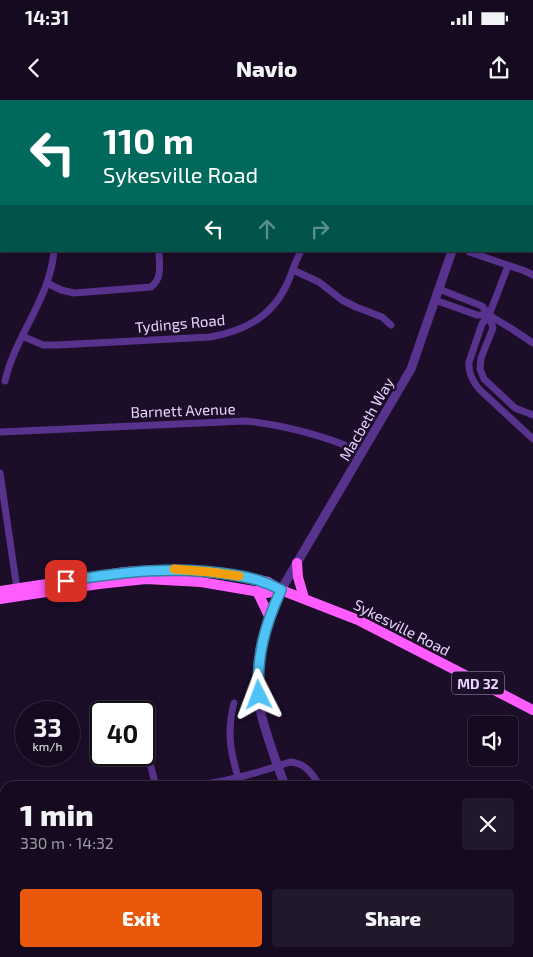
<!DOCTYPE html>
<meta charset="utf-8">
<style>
:root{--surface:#150a1f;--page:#22182c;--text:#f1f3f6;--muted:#9d9aa4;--line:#342b3d;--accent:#ea580c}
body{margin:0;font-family:"Exo 2",sans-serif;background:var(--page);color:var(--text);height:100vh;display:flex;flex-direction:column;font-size:19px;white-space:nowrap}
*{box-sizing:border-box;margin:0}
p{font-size:16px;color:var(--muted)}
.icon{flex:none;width:28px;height:28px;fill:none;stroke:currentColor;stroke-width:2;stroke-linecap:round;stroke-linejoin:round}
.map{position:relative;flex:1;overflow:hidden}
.side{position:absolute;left:0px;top:681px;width:534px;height:176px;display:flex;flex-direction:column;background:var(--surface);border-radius:15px 15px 0 0;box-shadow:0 2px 8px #0003,0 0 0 1px var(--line)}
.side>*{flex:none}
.top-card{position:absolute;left:0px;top:0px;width:534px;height:152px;box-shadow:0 2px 8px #0003,0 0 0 1px var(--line);background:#00695c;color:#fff;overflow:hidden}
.tools{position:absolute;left:468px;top:616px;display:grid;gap:10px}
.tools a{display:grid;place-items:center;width:50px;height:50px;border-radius:5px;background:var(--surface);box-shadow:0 2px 8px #0003,0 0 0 1px var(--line);font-size:25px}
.speed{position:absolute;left:15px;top:601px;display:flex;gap:10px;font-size:25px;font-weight:700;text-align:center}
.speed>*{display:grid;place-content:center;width:65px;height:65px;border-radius:50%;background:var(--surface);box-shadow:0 2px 8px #0003,0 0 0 1px var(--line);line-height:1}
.speed small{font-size:12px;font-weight:400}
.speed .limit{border:2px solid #111;border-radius:8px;background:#fff;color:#111}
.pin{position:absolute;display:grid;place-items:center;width:42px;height:42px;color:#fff;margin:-21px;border-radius:10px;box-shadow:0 2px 8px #0006}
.me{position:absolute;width:55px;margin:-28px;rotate:357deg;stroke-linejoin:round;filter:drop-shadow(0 0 4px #0008)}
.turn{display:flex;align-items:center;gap:18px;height:105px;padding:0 20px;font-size:22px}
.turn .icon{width:65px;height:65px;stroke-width:2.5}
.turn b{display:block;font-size:35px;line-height:42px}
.lanes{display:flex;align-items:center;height:48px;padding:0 20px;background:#0003;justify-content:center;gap:25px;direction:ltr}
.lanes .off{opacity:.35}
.round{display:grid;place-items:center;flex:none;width:52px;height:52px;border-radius:5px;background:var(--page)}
.headline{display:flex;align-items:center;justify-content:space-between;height:85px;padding:0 20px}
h1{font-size:30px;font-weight:800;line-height:38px}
.primary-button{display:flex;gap:10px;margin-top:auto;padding:10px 20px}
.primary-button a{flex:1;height:58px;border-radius:5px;background:var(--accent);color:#fff;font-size:20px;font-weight:800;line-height:58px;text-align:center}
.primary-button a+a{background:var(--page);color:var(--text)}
.status{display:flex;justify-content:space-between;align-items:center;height:35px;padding:0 25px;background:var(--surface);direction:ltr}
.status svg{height:14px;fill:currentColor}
header{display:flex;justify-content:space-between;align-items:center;height:65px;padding:0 20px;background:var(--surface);font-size:22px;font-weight:800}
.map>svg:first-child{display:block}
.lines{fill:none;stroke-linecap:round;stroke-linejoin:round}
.stream{stroke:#05044a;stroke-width:2}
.minor{stroke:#58338d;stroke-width:7}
.tertiary{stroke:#58338d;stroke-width:9}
.primary{stroke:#ff5cff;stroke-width:10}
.route-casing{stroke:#337fa1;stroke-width:12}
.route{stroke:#4fc3f7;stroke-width:9}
.slow{stroke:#f59e0b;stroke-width:9}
.labels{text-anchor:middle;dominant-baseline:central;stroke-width:5;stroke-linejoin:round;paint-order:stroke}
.shield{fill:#1c0d29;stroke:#ac99bf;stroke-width:1}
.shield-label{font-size:14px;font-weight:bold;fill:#e9d5ff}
.street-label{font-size:15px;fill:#e9d5ff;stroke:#1c0d29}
</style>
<div class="status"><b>14:31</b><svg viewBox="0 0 49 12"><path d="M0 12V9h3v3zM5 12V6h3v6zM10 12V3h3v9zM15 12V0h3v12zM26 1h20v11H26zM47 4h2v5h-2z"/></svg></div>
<header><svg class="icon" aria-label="back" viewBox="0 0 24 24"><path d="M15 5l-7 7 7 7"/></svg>Navio<svg class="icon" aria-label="share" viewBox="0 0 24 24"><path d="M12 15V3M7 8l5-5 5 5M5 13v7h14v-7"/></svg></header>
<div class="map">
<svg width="533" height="857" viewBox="0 0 533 857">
<rect width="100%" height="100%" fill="#1c0d29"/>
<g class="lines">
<!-- stream -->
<path class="stream" d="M 529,798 L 533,795
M 459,857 L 465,852"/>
<!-- minor -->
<path class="minor" d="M 55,0 L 55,1
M 96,0 L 96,1
M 532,44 L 533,44
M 469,152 L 525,171 L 533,175
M 508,166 L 489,215 L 482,224 L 469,262 C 468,273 473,281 479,289 L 533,339
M 293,170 L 319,182 L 342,200 L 356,207 L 382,217 L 391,225
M 47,183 L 61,190 L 74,193 L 151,187 C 163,178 159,164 159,151
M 439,189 L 482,206 L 489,215 L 512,229 L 533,243
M 435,200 L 477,215 L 489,215
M 489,215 L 493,228 L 481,258 L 480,269 L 484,279 L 515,308 L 533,315
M 22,236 L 43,245 L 57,245 L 210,237 C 244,231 272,217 287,184 C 292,173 295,162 301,151
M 5,281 C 15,236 50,199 54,151
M 0,332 L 245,321 C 280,324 331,337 362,353
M 0,373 L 17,489
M 234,603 C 226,634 231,657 241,686
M 101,621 L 98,641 L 101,644
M 144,646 L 148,656 L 156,686
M 189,686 C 224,683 257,673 290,662 C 306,663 312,674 320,686
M 54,857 L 55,852
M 84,857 L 85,852
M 165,857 L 166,852
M 176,857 L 177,852
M 266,857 L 268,852
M 342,857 L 345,852"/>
<!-- tertiary -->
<path class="tertiary" d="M 431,0 L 431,1
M 285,686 C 276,661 266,636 260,609 C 251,569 263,527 281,490 L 411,269 L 452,151
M 309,857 L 309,852"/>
<!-- primary -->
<path class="primary" d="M 297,463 L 298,477 L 304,498
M 0,491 L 125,472 L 156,470 L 210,472 L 249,478 L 268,482 L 281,490 L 358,520 L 533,610
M 257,491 L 269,516
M 0,499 L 99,484 L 146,479 L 201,482 L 266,493 L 281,490"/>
</g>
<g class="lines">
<defs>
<path id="route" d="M 66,481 C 123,472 177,465 234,475 C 252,478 265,481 281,490 C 265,525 256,557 259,595"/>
</defs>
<!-- route casing -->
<use href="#route" class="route-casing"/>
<!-- route -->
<use href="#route" class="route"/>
<!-- slow -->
<path class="slow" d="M 174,469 L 210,472 L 239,476"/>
</g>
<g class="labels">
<!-- shield labels -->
<rect class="shield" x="452" y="571.5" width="52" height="23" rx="4"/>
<g class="shield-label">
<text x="478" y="583">MD 32</text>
</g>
<!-- street labels -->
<g class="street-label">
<text transform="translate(180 223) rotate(-5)">Tydings Road</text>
<text transform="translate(183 310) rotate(-2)">Barnett Avenue</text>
<text transform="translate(366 319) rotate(-60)">Macbeth Way</text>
<text transform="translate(402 527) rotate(27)">Sykesville Road</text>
</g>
</g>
</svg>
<div class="tools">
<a><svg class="icon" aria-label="sound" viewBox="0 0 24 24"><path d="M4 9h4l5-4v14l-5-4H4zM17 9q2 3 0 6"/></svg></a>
</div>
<div class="speed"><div>33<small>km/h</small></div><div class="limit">40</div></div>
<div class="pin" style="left:66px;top:481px;background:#d93025"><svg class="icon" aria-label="arrive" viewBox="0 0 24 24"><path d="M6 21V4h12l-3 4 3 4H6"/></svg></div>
<svg class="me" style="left:259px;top:595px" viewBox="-20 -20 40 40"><path d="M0-17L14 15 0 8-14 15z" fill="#4fc3f7" stroke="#fff" stroke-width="4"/></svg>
<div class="top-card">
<div class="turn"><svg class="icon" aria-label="left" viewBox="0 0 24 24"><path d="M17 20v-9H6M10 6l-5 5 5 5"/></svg><div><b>110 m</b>Sykesville Road</div></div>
<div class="lanes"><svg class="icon" aria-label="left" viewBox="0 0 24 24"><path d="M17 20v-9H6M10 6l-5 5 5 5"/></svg><svg class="icon off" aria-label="ahead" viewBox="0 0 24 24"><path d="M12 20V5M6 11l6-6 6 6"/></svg><svg class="icon off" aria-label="right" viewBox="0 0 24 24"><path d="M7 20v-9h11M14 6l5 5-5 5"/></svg></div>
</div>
<section class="side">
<div class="headline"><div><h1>1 min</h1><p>330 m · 14:32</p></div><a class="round"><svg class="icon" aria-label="close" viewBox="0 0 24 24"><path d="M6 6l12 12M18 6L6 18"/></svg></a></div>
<div class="primary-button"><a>Exit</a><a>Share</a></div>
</section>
</div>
